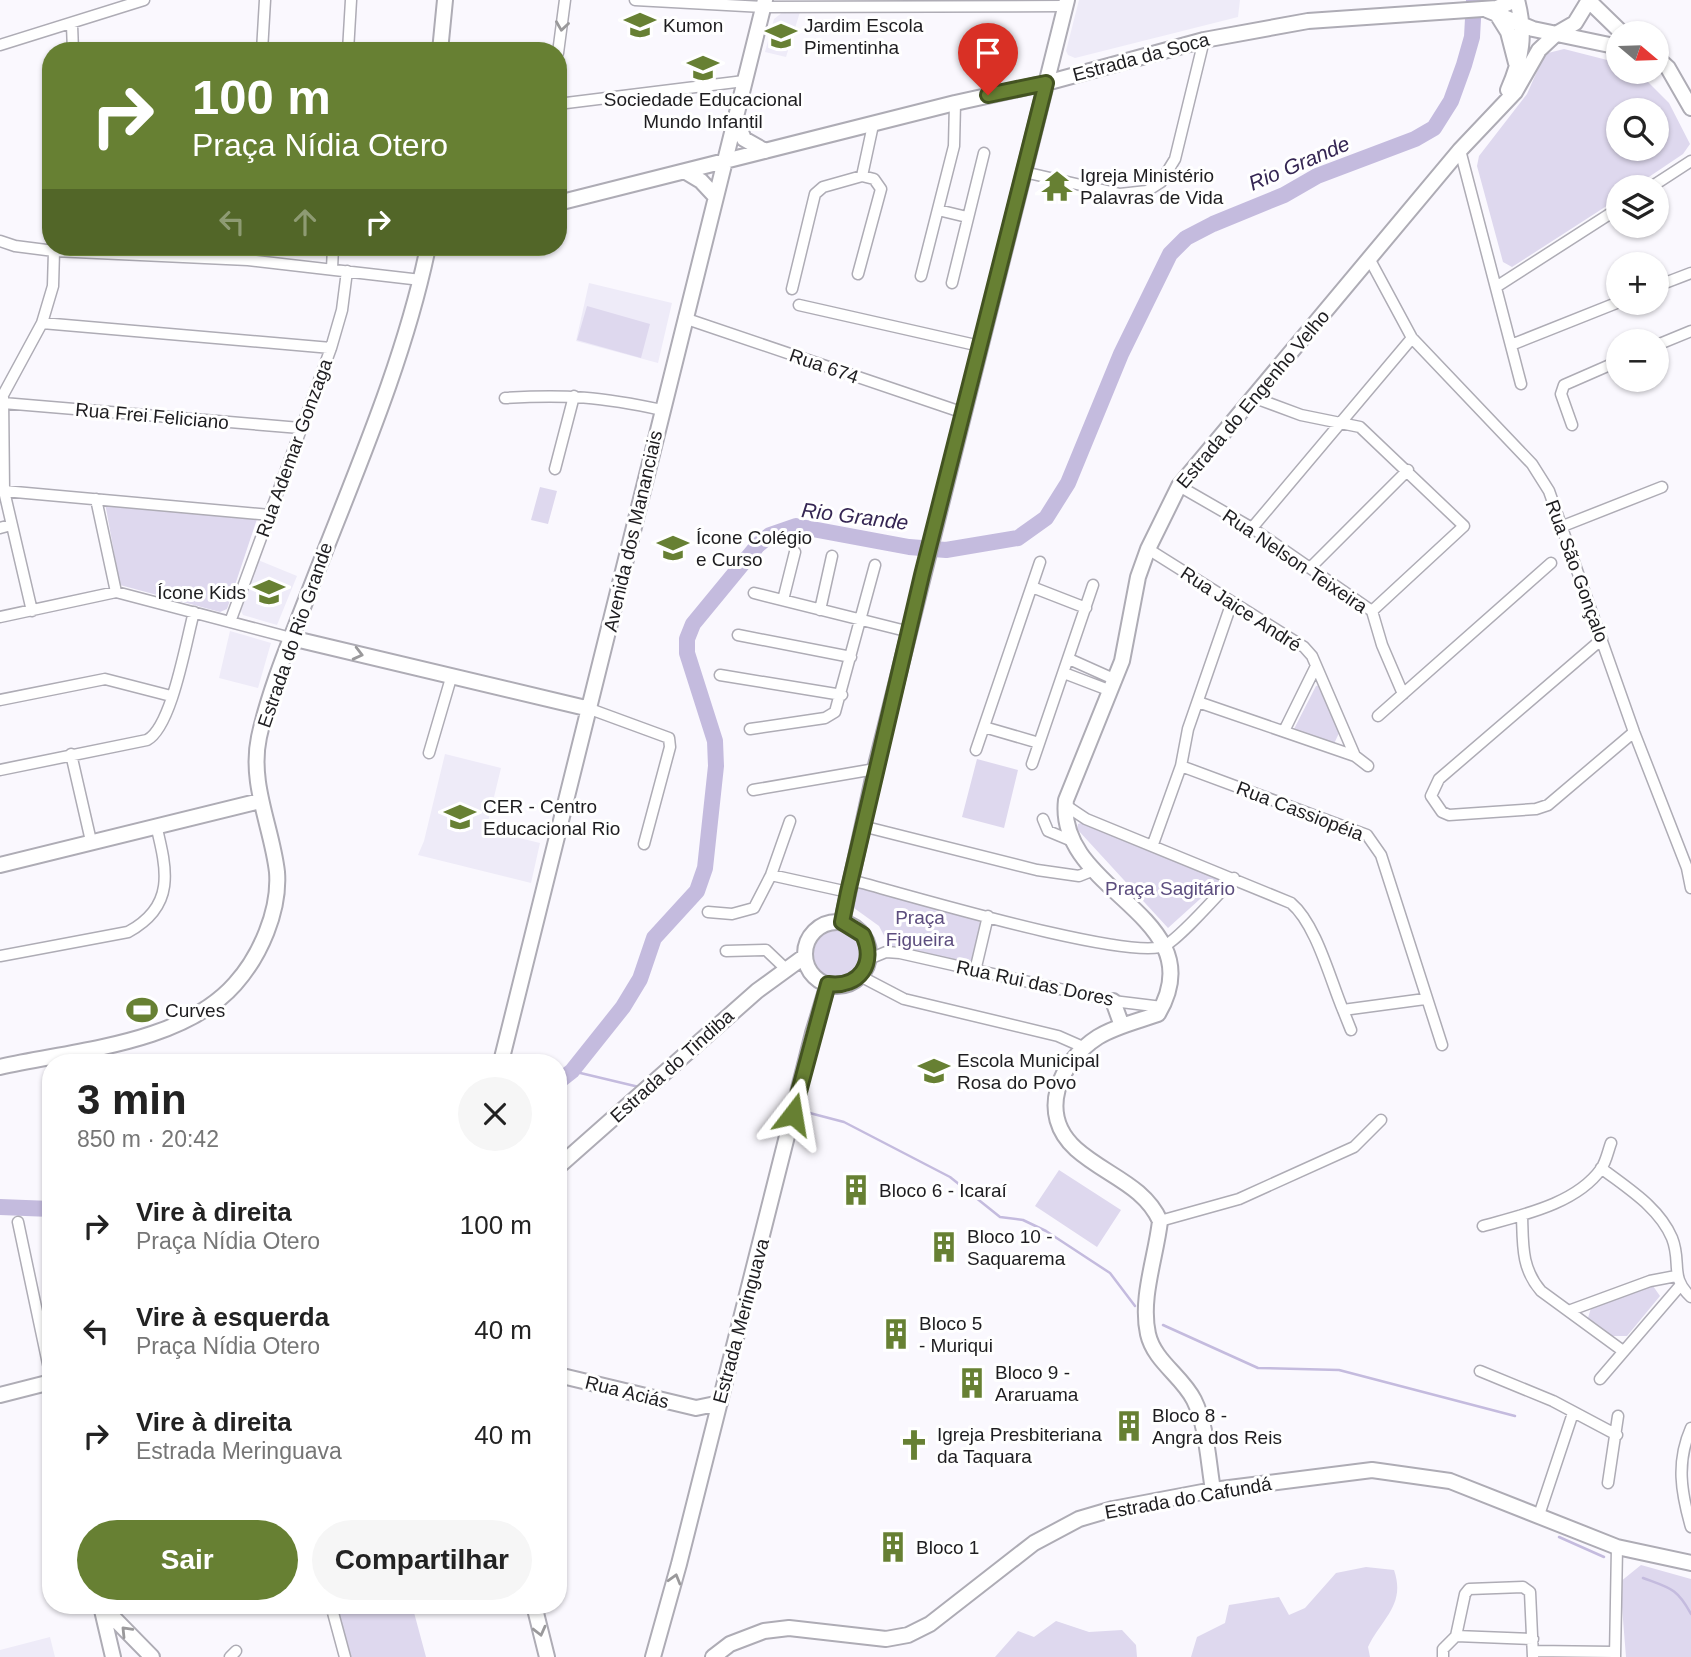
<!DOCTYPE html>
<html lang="pt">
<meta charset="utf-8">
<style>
:root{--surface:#fff;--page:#f6f6f6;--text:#222;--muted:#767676;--accent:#678033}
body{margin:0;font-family:Helvetica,sans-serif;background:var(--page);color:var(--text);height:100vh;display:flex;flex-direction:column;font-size:26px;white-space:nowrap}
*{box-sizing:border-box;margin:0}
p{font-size:23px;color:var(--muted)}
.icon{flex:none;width:38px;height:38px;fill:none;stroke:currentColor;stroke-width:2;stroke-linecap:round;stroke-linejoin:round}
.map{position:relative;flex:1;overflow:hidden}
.details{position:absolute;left:42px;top:1054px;width:525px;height:560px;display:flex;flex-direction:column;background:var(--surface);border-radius:28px;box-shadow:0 2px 5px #0004}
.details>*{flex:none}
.hud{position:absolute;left:42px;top:42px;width:525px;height:214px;border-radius:28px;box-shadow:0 2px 5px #0004;background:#678033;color:#fff;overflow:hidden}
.needle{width:46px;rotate:109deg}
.buttons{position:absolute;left:1606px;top:21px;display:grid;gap:14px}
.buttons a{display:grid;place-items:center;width:63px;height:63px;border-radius:50%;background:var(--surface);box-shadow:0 2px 5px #0004;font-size:35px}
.pin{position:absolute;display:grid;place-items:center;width:60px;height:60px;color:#fff;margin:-72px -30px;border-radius:50% 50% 50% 0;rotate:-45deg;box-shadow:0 0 7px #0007}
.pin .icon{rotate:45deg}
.me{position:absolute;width:77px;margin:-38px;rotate:14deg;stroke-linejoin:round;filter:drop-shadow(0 0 5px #0008)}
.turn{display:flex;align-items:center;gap:24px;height:147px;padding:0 35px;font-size:32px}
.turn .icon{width:91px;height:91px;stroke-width:2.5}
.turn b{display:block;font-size:49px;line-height:60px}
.lanes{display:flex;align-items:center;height:66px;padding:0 35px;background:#0003;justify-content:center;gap:35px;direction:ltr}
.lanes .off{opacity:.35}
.round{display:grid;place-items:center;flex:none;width:74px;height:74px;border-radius:37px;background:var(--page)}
.summary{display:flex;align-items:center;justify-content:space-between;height:119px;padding:0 35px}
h1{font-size:42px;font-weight:700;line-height:52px}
.primary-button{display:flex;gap:14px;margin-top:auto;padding:14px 35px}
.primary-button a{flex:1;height:80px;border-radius:42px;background:var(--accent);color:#fff;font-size:28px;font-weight:700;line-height:80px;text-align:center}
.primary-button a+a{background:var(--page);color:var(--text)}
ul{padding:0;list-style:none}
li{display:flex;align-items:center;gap:21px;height:105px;padding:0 35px}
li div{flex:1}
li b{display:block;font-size:26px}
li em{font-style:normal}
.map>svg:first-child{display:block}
.built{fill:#eeebf8}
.green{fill:#ded8ee;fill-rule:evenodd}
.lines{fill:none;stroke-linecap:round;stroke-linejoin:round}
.stream{stroke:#c4bbde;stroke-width:2.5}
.river{stroke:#c4bbde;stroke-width:16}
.street-casing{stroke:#aeacb5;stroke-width:13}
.secondary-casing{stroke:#aeacb5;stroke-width:18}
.street{stroke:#fff;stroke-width:10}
.secondary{stroke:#fff;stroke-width:14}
.oneway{stroke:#9a999b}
.route-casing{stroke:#435321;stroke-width:18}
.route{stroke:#678033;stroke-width:12}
.labels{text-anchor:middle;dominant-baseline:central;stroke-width:6;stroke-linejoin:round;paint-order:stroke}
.poi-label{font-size:19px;fill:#1e1d20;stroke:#fff;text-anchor:start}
.street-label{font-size:19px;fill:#1e1d20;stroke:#fff}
.park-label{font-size:19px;fill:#5c4d7e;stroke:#fff}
.water-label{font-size:21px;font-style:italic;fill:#352653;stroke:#fff}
</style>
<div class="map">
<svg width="1691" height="1657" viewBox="0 0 1691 1657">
<rect width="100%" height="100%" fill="#faf8fe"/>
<!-- built -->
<path class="built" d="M 1079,0 L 1240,0 L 1238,17 L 1075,58 L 1068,55 L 1066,51 Z
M 783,12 L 800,12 L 786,57 L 765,52 L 774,19 Z
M 589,283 L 672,303 L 658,363 L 576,341 Z
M 258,560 L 297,576 L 277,625 L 243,615 L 241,611 Z
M 230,631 L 271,643 L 258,688 L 219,678 Z
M 445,754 L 501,768 L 486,830 L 540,843 L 531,883 L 418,855 L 424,841 Z
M 50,1637 L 55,1657 L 0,1657 L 0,1650 Z"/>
<!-- green -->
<path class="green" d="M 1564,49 L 1619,63 L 1619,72 L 1638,72 L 1669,103 L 1690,144 L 1683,154 L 1634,187 L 1619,187 L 1619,198 L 1512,267 L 1503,262 L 1477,166 L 1479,156 L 1527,94 L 1542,60 L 1548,53 ZM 1619,110 L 1657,110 L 1657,149 L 1619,149 Z
M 587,306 L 650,324 L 641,358 L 577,340 Z
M 540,487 L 557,491 L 548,524 L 531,520 Z
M 105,503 L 257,519 L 227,609 L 220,612 L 120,585 Z
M 1320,685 L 1339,733 L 1333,746 L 1293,731 L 1316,686 Z
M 977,759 L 1018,770 L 1004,828 L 962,817 Z
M 1081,823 L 1219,876 L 1220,881 L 1168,928 L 1077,829 L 1078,824 Z
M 860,887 L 976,918 L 983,926 L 974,960 L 967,964 L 889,945 L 879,926 L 854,908 L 856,889 Z
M813 955a25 25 0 1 1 50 0a25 25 0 1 1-50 0Z
M 1059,1170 L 1121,1210 L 1097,1247 L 1035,1206 Z
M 1646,1286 L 1653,1286 L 1660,1296 L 1627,1336 L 1612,1336 L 1588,1318 L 1591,1308 Z
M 1641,1565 L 1691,1579 L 1691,1657 L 1626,1657 L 1620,1582 Z
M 1366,1567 L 1394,1570 C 1406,1605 1382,1618 1368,1647 L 1370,1657 L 1191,1657 L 1197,1637 L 1225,1623 L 1229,1605 L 1279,1597 L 1289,1615 L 1305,1608 L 1336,1573 Z
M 336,1605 L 412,1605 L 426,1657 L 350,1657 Z
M 1056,1621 L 1089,1632 L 1122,1630 L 1136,1645 L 1137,1657 L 995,1657 L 1018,1631 L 1034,1637 Z"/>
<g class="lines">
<!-- stream -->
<path class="stream" d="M 572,1071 L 639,1087
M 802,1111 L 844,1122 L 950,1177 L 1000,1217 L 1023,1220 L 1046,1231 L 1110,1273 L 1135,1306
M 1163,1325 L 1258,1368 L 1339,1370 L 1515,1416
M 1559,1537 L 1604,1557
M 1643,1578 C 1670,1588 1677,1588 1691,1614"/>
<!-- river -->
<path class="river" d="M 558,1082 L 572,1071 L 623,1007 L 640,979 L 654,938 L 697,891 L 705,868 L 716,766 L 715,741 L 687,653 L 687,639 L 693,624 L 758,545 L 770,535 L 796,526 L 909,547 L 946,550 L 1018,538 L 1046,518 L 1068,483 L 1121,354 L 1170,254 L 1186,238 L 1213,224 L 1284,195 L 1317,176 L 1415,139 L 1434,128 L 1451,101 L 1464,65 L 1472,37 L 1474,0
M 0,1207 L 51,1209"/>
<defs>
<path id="street" d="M 635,0 L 763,7 L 1065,6
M 72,25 L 73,51
M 0,45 L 144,0
M 262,51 L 265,0
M 348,51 L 351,0
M 558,53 L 565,0
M 558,104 L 744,81
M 1460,150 L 1521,384
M 1024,172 L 1120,194 L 1147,191 L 1161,182 L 1175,159 L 1204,40
M 1651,187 L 1691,161
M 938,210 L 967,217
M 0,241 L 15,246 L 54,251 L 248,260 L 421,280
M 248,260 L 249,247
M 1370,260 L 1412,338 L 1532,464 L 1549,491 L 1634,732 L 1687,868 L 1691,888
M 332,269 L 333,247
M 858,274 L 881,189 L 874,179 L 862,176
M 921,276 L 954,146 L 955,103
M 952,283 L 984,153
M 1657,286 L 1691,273
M 1496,287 L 1619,208
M 792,289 L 815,194 L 823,187 L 862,176 L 873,125
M 799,305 L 980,346
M 684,318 L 964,413
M 42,323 L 331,348
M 1511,345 L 1619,302
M 1657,345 L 1691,331
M 505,398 C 566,394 602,397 662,410
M 1255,398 L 1301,415 L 1360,427 L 1464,526 L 1372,611
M 3,403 L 300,428
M 1572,425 L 1561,394 L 1564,385 L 1619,361
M 555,469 L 574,396
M 1179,486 L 1252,528 L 1372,611 L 1382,645 L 1403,694
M 4,491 L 270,515
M 96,499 L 116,592
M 1563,526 L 1662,487
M 0,528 L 11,525
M 1252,528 L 1412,338
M 1148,549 L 1304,647 L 1312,656 L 1355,756
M 1311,567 L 1408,470
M 1032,587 L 1086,608
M 754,593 L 910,632
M 783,600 L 795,552
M 820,610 L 832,556
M 32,611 L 4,491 L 3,395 L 42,323 L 53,286 L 54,251
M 0,617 L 116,592 L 291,638
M 230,622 L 331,348 L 342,310 L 347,271
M 738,635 L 851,657
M 1602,639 L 1439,779 L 1431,796 L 1442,812 L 1449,815 L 1536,809 L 1548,805 L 1634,732
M 1069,659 L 1116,680
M 1064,673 L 1111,691
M 720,675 L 842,695
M 0,700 L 105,679 L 171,696
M 1198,702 L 1355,756 L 1368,766
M 590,709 L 669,738 L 670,747 L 644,844
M 1378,716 L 1551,563
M 984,727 L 1039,743
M 750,729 L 825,718 L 835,712 L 875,565
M 1284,731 L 1316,666
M 976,750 L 1040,562
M 429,753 L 451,678
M 71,754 L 91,841
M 1032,764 L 1093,585
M 1181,766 L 1367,835 L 1381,855 L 1442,1045
M 0,770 L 147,740 C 172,727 186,641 194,612
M 753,790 L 875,769
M 1065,805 L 1086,819 L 1291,903 C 1316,924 1330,979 1343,1010 L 1425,999
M 1043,819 L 1048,831 L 1072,841
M 862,826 L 1037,870 L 1079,876 L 1094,870
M 1153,844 L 1181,766 L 1188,729 L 1232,602
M 771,875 L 848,892
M 851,880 C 898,892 1136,964 1166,945 C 1184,934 1217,895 1234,878
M 708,912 L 732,914 L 754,908 L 771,875 L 790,821
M 726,951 L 766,950 L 787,970
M 0,956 L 128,932 C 176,906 167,870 156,825
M 869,959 L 886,952 L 900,953 L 1113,1001 L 1162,1007
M 975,971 L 988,916
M 860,976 L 904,999 L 1058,1036 L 1083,1047
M 1343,1010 L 1351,1030
M 1601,1168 C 1627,1188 1659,1207 1672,1238 C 1682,1263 1669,1277 1691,1297
M 1522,1215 C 1523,1244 1521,1268 1541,1291 L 1623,1351
M 1160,1221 L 1239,1199 L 1354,1147 L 1381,1120
M 18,1222 L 51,1378
M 1483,1226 C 1522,1215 1576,1204 1601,1169 C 1606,1162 1608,1151 1611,1143
M 1571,1310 L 1650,1281 L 1676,1276
M 1480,1371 L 1553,1401 L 1617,1435
M 1600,1379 L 1679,1287
M 1691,1428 C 1676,1462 1681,1492 1691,1527
M 1608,1483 L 1618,1416
M 1539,1515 L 1573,1413
M 320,1605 L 332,1609 L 345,1657
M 1456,1636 L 1533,1639
M 1533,1651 L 1614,1652
M 230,1657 L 236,1651
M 1443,1657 L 1443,1649 L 1456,1636 L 1465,1594 L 1469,1589 L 1523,1587 L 1530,1592 L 1533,1657
M 1615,1657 L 1617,1547"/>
<path id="secondary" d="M 1588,0 L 1622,33
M 1487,10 L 1533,29 L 1619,47
M 1498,16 L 1508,32 L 1516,63
M 440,51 L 445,0
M 1657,58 L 1668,68 L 1691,108
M 1508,90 C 1522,58 1526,34 1517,0
M 735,118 L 744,139 L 765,151
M 686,172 L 701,181 L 715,196
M 558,203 L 955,103 L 1046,83 L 1204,40 L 1308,21 L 1497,8 L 1515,0
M 291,638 L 590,709
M 0,865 L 260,801
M 842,922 L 875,769 L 1067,0
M805 954a32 32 0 1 1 64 0a32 32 0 1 1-64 0Z
M 1113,1001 L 1122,1026
M 501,1062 L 765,0
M 0,1067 C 75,1050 182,1044 235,984 C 260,956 280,911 277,872 C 272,827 249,784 259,737 C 270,687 291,639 309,592 C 352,480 404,364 428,247
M 558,1167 L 757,991 L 805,956
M 558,1375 L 696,1408 L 720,1403
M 0,1395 L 51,1382
M 1213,1490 C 1208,1461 1207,1426 1194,1400 C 1182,1376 1154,1361 1148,1334 C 1140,1298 1156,1257 1160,1221 C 1144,1185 1105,1175 1076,1149 C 1037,1114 1059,1062 1098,1037 C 1116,1026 1138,1021 1158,1014 C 1216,916 1055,892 1066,800 L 1122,661 L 1138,577 L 1148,549 L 1179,486 L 1460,150 L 1515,92 L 1539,50 L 1556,34 L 1575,23 L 1589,0
M 101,1605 L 152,1657
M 534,1605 L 547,1657
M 101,1606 L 113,1657
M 653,1657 L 679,1564 L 813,1033 L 828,984
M 713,1657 L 730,1644 L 764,1631 L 789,1628 L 886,1639 L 908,1635 L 930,1624 L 1034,1543 L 1079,1519 L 1113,1509 L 1213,1490 L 1372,1470 L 1450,1481 L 1617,1547 L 1691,1563"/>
</defs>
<!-- street casing -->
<use href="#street" class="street-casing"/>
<!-- secondary casing -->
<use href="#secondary" class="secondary-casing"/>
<!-- street -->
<use href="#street" class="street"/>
<!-- secondary -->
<use href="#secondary" class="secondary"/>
</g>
<!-- one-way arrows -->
<defs><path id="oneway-chevron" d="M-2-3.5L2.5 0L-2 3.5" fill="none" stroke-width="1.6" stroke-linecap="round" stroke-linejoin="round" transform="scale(1.75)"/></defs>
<g class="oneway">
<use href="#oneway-chevron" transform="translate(562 26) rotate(98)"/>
<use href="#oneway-chevron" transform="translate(358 654) rotate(14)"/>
<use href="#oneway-chevron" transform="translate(675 1579) rotate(-74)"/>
<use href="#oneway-chevron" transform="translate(126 1631) rotate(-134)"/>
<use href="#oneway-chevron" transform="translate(540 1631) rotate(76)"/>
</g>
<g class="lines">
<defs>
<path id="route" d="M 793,1114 L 828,984 C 860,988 876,963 863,935 L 842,922 L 848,892 L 922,575 L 1046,83 L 988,95"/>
</defs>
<!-- route casing -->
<use href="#route" class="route-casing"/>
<!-- route -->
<use href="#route" class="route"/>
</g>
<!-- icons -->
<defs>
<symbol id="school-bare" viewBox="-9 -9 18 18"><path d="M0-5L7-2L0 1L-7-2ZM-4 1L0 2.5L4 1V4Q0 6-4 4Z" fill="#678033" stroke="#fff" stroke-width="2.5" paint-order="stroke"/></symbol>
<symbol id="temple-bare" viewBox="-9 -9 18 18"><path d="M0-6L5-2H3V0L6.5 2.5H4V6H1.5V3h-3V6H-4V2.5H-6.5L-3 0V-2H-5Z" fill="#678033" stroke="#fff" stroke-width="2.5" paint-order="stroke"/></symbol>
<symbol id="stadium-bare" viewBox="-9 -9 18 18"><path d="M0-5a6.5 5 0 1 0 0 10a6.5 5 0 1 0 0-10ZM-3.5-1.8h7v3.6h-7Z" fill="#678033" stroke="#fff" stroke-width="2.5" paint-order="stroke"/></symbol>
<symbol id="building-bare" viewBox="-9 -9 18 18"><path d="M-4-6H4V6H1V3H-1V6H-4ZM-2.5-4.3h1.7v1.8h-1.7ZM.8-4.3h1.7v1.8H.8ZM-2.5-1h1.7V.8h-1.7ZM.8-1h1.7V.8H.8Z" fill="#678033" stroke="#fff" stroke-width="2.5" paint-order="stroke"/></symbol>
<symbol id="church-bare" viewBox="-9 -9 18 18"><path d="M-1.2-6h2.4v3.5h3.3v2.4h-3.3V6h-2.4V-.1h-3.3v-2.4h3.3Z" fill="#678033" stroke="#fff" stroke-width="2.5" paint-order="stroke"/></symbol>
</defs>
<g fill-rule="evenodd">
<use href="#school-bare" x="618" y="3" width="44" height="44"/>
<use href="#school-bare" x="759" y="14" width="44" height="44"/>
<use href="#school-bare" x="681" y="46" width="44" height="44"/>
<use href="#temple-bare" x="1035" y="164" width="44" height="44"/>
<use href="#school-bare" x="651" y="526" width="44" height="44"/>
<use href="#school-bare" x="247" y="570" width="44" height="44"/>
<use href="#school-bare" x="438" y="795" width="44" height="44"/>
<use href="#stadium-bare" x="120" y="988" width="44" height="44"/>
<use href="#school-bare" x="912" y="1049" width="44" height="44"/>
<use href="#building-bare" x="834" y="1168" width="44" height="44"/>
<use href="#building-bare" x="922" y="1225" width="44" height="44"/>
<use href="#building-bare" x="874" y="1312" width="44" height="44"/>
<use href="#building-bare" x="950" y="1361" width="44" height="44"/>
<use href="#building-bare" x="1107" y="1404" width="44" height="44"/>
<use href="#church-bare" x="892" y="1423" width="44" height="44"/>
<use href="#building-bare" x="871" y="1525" width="44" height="44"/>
</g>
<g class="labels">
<!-- poi labels -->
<g class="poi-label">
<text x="663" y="25">Kumon</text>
<text x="804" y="25">Jardim Escola<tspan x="804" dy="22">Pimentinha</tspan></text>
<text x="703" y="99" text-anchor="middle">Sociedade Educacional<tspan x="703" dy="22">Mundo Infantil</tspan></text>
<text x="1080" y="175">Igreja Ministério<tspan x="1080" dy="22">Palavras de Vida</tspan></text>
<text x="696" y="537">Ícone Colégio<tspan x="696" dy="22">e Curso</tspan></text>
<text x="246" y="592" text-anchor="end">Ícone Kids</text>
<text x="483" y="806">CER - Centro<tspan x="483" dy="22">Educacional Rio</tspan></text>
<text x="165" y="1010">Curves</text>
<text x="957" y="1060">Escola Municipal<tspan x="957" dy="22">Rosa do Povo</tspan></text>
<text x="879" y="1190">Bloco 6 - Icaraí</text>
<text x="967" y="1236">Bloco 10 -<tspan x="967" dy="22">Saquarema</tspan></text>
<text x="919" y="1323">Bloco 5<tspan x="919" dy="22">- Muriqui</tspan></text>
<text x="995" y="1372">Bloco 9 -<tspan x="995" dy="22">Araruama</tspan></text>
<text x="1152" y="1415">Bloco 8 -<tspan x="1152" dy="22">Angra dos Reis</tspan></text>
<text x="937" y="1434">Igreja Presbiteriana<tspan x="937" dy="22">da Taquara</tspan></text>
<text x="916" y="1547">Bloco 1</text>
</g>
<!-- street labels -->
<g class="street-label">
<text transform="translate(1141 57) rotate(-15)">Estrada da Soca</text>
<text transform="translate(824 366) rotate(19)">Rua 674</text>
<text transform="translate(1253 399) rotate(-50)">Estrada do Engenho Velho</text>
<text transform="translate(152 416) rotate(5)">Rua Frei Feliciano</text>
<text transform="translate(294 448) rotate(-70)">Rua Ademar Gonzaga</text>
<text transform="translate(633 531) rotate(-77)">Avenida dos Mananciais</text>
<text transform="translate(1295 561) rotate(34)">Rua Nelson Teixeira</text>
<text transform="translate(1577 571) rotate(70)">Rua São Gonçalo</text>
<text transform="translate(1241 609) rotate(33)">Rua Jaice André</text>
<text transform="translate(295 635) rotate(-71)">Estrada do Rio Grande</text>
<text transform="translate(1300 811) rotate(21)">Rua Cassiopéia</text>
<text transform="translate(1035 983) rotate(12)">Rua Rui das Dores</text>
<text transform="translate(672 1066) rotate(-42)">Estrada do Tindiba</text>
<text transform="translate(741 1321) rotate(-75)">Estrada Meringuava</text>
<text transform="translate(627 1392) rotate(14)">Rua Aciás</text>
<text transform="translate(1188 1498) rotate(-10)">Estrada do Cafundá</text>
</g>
<!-- park labels -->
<g class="park-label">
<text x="1170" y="888">Praça Sagitário</text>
<text x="920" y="917">Praça<tspan x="920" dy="22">Figueira</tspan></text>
</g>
<!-- water labels -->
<g class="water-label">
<text transform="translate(1299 163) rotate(-23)">Rio Grande</text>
<text transform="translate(855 516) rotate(7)">Rio Grande</text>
</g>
</g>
</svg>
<div class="buttons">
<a><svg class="needle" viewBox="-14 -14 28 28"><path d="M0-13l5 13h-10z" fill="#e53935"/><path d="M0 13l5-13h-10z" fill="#767676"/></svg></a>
<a><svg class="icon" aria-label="search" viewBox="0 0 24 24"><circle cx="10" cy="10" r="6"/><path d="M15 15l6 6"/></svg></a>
<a><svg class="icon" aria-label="layers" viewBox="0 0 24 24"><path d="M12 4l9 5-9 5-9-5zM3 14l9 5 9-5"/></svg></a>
<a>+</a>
<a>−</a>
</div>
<div class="pin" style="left:988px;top:95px;background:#d93025"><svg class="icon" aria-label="arrive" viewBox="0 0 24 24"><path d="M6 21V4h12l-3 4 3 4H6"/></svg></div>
<svg class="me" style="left:793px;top:1114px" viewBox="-20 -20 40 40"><path d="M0-17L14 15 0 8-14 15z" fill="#678033" stroke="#fff" stroke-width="4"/></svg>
<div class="hud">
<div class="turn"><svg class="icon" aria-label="right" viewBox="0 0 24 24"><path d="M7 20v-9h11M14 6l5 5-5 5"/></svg><div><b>100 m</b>Praça Nídia Otero</div></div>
<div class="lanes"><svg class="icon off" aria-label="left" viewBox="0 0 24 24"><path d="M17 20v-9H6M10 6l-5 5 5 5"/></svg><svg class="icon off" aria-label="ahead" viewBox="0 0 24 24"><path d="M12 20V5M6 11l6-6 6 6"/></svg><svg class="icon" aria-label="right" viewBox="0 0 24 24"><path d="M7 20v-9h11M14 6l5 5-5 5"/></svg></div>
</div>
<section class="details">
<div class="summary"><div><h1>3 min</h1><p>850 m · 20:42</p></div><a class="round"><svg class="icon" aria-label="close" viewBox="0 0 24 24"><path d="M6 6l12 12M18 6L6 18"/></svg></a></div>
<ul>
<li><svg class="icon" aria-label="right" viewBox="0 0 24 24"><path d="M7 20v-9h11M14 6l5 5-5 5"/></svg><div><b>Vire à direita</b><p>Praça Nídia Otero</p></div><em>100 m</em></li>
<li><svg class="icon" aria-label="left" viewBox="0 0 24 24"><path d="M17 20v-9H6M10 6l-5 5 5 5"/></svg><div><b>Vire à esquerda</b><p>Praça Nídia Otero</p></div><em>40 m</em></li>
<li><svg class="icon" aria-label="right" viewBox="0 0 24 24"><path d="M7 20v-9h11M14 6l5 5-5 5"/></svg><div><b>Vire à direita</b><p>Estrada Meringuava</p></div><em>40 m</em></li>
</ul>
<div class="primary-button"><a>Sair</a><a>Compartilhar</a></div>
</section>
</div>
